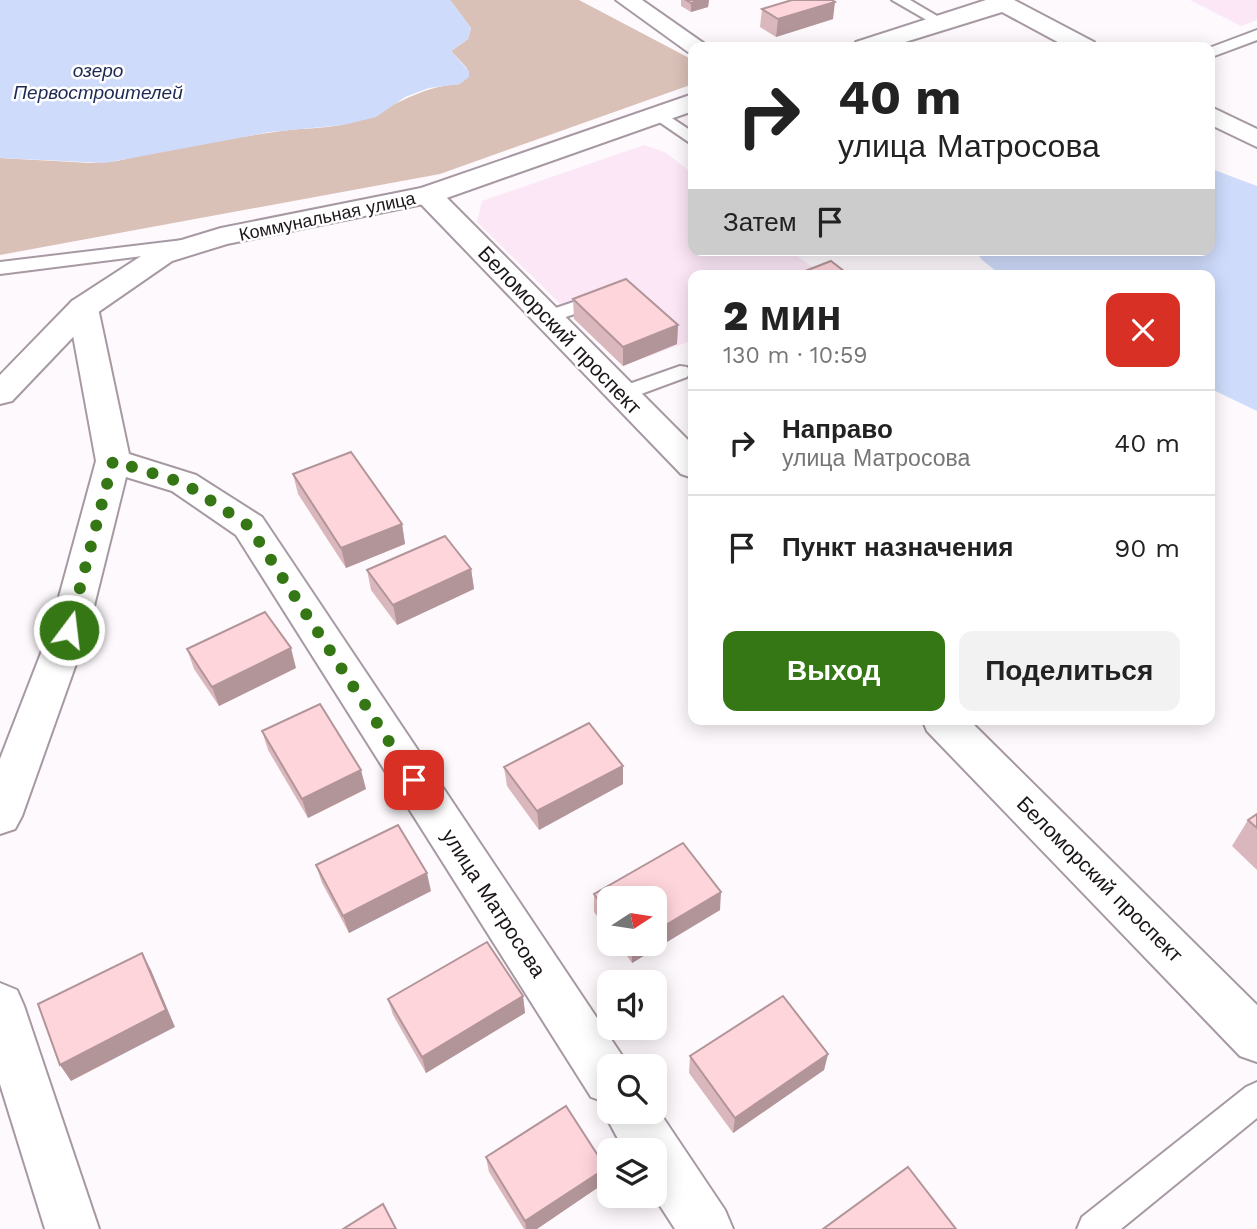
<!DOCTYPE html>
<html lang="ru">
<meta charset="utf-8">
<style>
:root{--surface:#fff;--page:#f2f2f2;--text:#222;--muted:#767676;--line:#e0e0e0;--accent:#367715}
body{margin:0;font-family:"Work Sans",sans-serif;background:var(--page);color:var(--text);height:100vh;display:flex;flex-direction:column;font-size:26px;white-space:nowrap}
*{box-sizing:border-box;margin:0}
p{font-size:23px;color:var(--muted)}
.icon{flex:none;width:38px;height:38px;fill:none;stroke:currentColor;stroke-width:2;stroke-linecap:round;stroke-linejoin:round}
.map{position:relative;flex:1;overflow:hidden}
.sheet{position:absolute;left:688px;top:270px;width:527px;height:455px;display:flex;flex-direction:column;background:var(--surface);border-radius:14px;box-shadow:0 4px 18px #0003}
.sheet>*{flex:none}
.top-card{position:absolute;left:688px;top:42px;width:527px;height:214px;border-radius:14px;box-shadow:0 4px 18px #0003;background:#fff;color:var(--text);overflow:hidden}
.needle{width:46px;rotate:78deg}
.fabs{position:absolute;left:597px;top:886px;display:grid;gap:14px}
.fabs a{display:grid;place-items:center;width:70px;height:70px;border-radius:14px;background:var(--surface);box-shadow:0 4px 18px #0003;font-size:35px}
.pin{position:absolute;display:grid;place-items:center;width:60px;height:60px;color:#fff;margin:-30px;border-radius:14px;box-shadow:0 4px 10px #0006}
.me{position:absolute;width:77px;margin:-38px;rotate:15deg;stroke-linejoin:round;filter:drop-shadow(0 0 5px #0008)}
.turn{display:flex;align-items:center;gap:24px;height:147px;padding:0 35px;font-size:32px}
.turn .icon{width:91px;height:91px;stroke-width:2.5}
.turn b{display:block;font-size:49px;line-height:60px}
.then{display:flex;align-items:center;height:66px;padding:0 35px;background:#0003;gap:14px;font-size:26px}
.round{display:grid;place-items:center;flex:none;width:74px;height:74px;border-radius:14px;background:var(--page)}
.summary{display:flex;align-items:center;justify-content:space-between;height:119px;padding:0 35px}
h1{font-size:42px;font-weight:800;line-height:52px}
.cta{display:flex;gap:14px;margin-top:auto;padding:14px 35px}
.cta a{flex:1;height:80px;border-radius:14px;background:var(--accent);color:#fff;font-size:28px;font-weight:800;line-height:80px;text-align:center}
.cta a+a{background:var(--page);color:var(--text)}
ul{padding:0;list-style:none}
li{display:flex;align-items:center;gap:21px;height:105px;padding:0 35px;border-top:2px solid var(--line)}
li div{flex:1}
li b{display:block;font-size:26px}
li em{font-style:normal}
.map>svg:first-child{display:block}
.built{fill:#fce7f7}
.green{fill:#dac1b8}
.water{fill:#cfdbfb}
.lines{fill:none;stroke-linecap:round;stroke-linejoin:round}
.service-casing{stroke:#a799a3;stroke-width:4}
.minor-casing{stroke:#a799a3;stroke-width:4}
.secondary-casing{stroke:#a799a3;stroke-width:4}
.service{fill:#fff;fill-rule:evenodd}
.minor{fill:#fff;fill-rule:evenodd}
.secondary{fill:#fff;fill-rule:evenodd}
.wall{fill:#dab7bc}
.shaded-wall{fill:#b29599}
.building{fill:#fed5db;stroke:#b29599;stroke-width:2}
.route{stroke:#367715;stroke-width:12;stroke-dasharray:0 21.6}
.labels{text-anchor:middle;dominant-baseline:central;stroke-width:5;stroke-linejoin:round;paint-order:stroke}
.far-street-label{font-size:18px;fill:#1b161a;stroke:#fff}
.far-water-label{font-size:19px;font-style:italic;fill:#1e2953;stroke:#fff}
.street-label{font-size:21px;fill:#1b161a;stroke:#fff}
</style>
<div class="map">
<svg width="1257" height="1229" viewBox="0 0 1257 1229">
<rect width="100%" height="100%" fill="#fef9fd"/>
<!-- built -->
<path class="built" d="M 1190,0 L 1257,0 L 1257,20 L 1241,26 Z
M 644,145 L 665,152 L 693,174 L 693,250 L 790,250 L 822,275 L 693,275 L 693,340 L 623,366 L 477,222 L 482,201 Z"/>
<!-- green -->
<path class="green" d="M 450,0 L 579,0 L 693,60 L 693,84 L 440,174 L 0,255 L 0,158 L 91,163 L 117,161 C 170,148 226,139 281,131 C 302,128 325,129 345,124 C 388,113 415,86 460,84 L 467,68 L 451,51 L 468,39 L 471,28 Z"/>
<!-- water -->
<path class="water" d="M 0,0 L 450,0 L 471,28 L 468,39 L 451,51 L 469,71 L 469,77 L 460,84 L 429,88 L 405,97 L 376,117 L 343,125 L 270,132 L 105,163 L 0,158 Z
M 1209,168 L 1257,186 L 1257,411 L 1209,388 L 1209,275 L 1001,275 L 982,260 L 975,250 L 1209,250 Z"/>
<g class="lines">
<defs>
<path id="service" d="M 892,0 L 910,0 L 949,23 L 942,27 L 937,26 Z
M 1257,30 L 1257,40 L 1209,58 L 1209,48 Z
M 658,109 L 693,132 L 693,145 L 652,117 L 652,111 Z
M 183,240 L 190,242 L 192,246 L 190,250 L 0,274 L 0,262 Z
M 603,292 L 610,294 L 613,298 L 610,302 L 548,323 L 538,317 L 541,313 Z
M 680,366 L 687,367 L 690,372 L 687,377 L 622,401 L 612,394 L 615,389 Z
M 1257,1082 L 1257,1118 L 1121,1229 L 1077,1229 L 1082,1217 L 1246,1087 Z"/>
<path id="minor" d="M 616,0 L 642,0 L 709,47 L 693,47 L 693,53 L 688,52 Z
M 428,187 L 438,189 L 693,445 L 693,478 L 681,474 L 418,201 L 414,195 L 418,189 Z
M 83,299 L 94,301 L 98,308 L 129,454 L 196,475 L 262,517 L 627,1063 L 628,1066 L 609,1066 L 609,1111 L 654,1111 L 654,1104 L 725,1210 L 733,1229 L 675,1229 L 653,1195 L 654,1150 L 624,1150 L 603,1111 L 607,1103 L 591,1097 L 236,535 L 172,491 L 126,477 L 88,630 L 22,816 L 15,829 L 0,834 L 0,759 L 50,630 L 96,461 L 68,308 L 72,301 Z
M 922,719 L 968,719 L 1257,1005 L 1257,1062 L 1240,1056 L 927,731 Z
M 0,983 L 17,990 L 24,1006 L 99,1229 L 45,1229 L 0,1084 Z"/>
<path id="secondary" d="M 986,0 L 1014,0 L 1094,42 L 1097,47 L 1067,47 L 1002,12 L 889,47 L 853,47 L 856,42 Z
M 693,94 L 693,111 L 438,201 L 227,244 L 172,261 L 94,315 L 12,401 L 0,404 L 0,375 L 72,301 L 152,249 L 221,228 L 421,188 Z
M 1209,106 L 1257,129 L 1257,147 L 1209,124 Z"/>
</defs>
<!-- service casing -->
<use href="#service" class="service-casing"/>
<!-- minor casing -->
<use href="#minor" class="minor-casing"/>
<!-- secondary casing -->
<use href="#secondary" class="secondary-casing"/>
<!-- service -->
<use href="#service" class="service"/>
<!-- minor -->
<use href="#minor" class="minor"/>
<!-- secondary -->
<use href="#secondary" class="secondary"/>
</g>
<!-- wall -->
<path class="wall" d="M 681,0 L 709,0 L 708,7 L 691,12 L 681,6 Z
M 762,9 L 833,19 L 776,37 L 760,27 Z
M 573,299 L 678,325 L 677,344 L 623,366 L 574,319 Z
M 293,474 L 402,524 L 405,544 L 346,568 L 298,494 Z
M 471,569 L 474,589 L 397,625 L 371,590 L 367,570 Z
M 187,649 L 296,668 L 219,706 L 194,669 Z
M 262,731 L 366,789 L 308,818 L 268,750 Z
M 623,766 L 623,784 L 539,830 L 507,786 L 504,767 Z
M 1257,814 L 1257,870 L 1232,846 L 1248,820 Z
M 316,865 L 431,891 L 349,933 L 322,883 Z
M 594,894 L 720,910 L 632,963 L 618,943 L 654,943 L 609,898 L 609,932 L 594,912 Z
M 523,996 L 525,1013 L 426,1073 L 393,1015 L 388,999 Z
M 828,1054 L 824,1070 L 733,1133 L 689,1073 L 690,1056 Z
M 486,1157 L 606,1168 L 606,1182 L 537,1229 L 524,1229 L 489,1172 Z"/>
<!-- shaded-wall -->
<path class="shaded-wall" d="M 701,0 L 709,0 L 708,7 L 691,12 L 691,3 Z
M 835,2 L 833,19 L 776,37 L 778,19 Z
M 678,325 L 677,344 L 623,366 L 623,347 Z
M 402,524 L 405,544 L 346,568 L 341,548 Z
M 471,569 L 474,589 L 397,625 L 393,605 Z
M 291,648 L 296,668 L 219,706 L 212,687 Z
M 623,766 L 623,784 L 539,830 L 537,811 Z
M 361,770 L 366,789 L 308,818 L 302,799 Z
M 427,873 L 431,891 L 349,933 L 343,916 Z
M 721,892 L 720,910 L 632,963 L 632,946 L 636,943 L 654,943 L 654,932 Z
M 142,953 L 151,970 L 175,1027 L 71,1081 L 60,1065 Z
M 523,996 L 525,1013 L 426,1073 L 422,1057 Z
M 828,1054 L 824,1070 L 733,1133 L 735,1118 Z
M 606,1168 L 606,1182 L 537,1229 L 526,1229 L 525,1221 Z"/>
<!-- building -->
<path class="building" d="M 686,0 L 701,0 L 691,3 Z
M 792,0 L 832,0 L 835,2 L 778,19 L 762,9 Z
M 831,261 L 849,275 L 795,275 Z
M 626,279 L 678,325 L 623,347 L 573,299 Z
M 351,452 L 402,524 L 341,548 L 293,474 Z
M 445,536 L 471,569 L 393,605 L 367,570 Z
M 265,612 L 291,648 L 212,687 L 187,649 Z
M 320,704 L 361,770 L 302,799 L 262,731 Z
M 589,723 L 623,766 L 537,811 L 504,767 Z
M 1257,814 L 1257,828 L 1248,820 Z
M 398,825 L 427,873 L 343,916 L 316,865 Z
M 683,843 L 721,892 L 654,932 L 654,898 L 609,898 L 609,914 L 594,894 Z
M 487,942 L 523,996 L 422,1057 L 388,999 Z
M 142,953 L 166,1010 L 60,1065 L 38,1004 Z
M 783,996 L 828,1054 L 735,1118 L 690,1056 Z
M 566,1106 L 606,1168 L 525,1221 L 486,1157 Z
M 908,1167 L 956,1229 L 823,1229 Z
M 383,1204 L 396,1229 L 343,1229 Z"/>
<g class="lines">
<!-- route -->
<path class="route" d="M 69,630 L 113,461 L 184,483 L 249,526 L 414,780"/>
</g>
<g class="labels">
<!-- far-street labels -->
<g class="far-street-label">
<text transform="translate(327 216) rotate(-12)">Коммунальная улица</text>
</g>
<!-- far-water labels -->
<g class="far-water-label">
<text x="98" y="70">озеро<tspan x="98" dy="22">Первостроителей</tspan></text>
</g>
<!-- street labels -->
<g class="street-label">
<text transform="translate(560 330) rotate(46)">Беломорский проспект</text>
<text transform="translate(1100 879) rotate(45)">Беломорский проспект</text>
<text transform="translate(494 903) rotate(57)">улица Матросова</text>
</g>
</g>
</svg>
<div class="fabs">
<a><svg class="needle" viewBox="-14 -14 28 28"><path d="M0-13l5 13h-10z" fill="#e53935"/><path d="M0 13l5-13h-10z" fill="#767676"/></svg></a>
<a><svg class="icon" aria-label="sound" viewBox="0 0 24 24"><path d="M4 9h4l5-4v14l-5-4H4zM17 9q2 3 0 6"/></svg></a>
<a><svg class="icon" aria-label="search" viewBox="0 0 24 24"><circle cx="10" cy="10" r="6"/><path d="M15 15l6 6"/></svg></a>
<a><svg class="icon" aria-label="layers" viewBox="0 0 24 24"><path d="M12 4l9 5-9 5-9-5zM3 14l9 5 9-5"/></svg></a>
</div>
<div class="pin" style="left:414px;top:780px;background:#d93025"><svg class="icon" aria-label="arrive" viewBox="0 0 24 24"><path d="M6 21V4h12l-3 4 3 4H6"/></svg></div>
<svg class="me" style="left:69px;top:630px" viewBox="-20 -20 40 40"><circle r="17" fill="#367715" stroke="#fff" stroke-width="3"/><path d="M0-11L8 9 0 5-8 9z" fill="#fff"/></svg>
<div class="top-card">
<div class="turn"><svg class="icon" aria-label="right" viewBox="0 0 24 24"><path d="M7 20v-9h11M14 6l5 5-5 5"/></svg><div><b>40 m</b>улица Матросова</div></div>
<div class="then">Затем<svg class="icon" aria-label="arrive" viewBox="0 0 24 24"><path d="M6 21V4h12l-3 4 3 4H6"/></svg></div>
</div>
<section class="sheet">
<div class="summary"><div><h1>2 мин</h1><p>130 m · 10:59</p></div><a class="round" style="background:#d93025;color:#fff"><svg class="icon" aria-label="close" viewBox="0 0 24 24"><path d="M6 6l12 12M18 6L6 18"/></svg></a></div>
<ul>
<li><svg class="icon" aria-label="right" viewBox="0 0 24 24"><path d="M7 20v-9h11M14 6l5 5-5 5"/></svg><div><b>Направо</b><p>улица Матросова</p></div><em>40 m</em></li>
<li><svg class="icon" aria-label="arrive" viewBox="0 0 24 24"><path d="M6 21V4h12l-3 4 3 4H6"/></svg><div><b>Пункт назначения</b></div><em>90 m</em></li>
</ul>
<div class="cta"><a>Выход</a><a>Поделиться</a></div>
</section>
</div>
